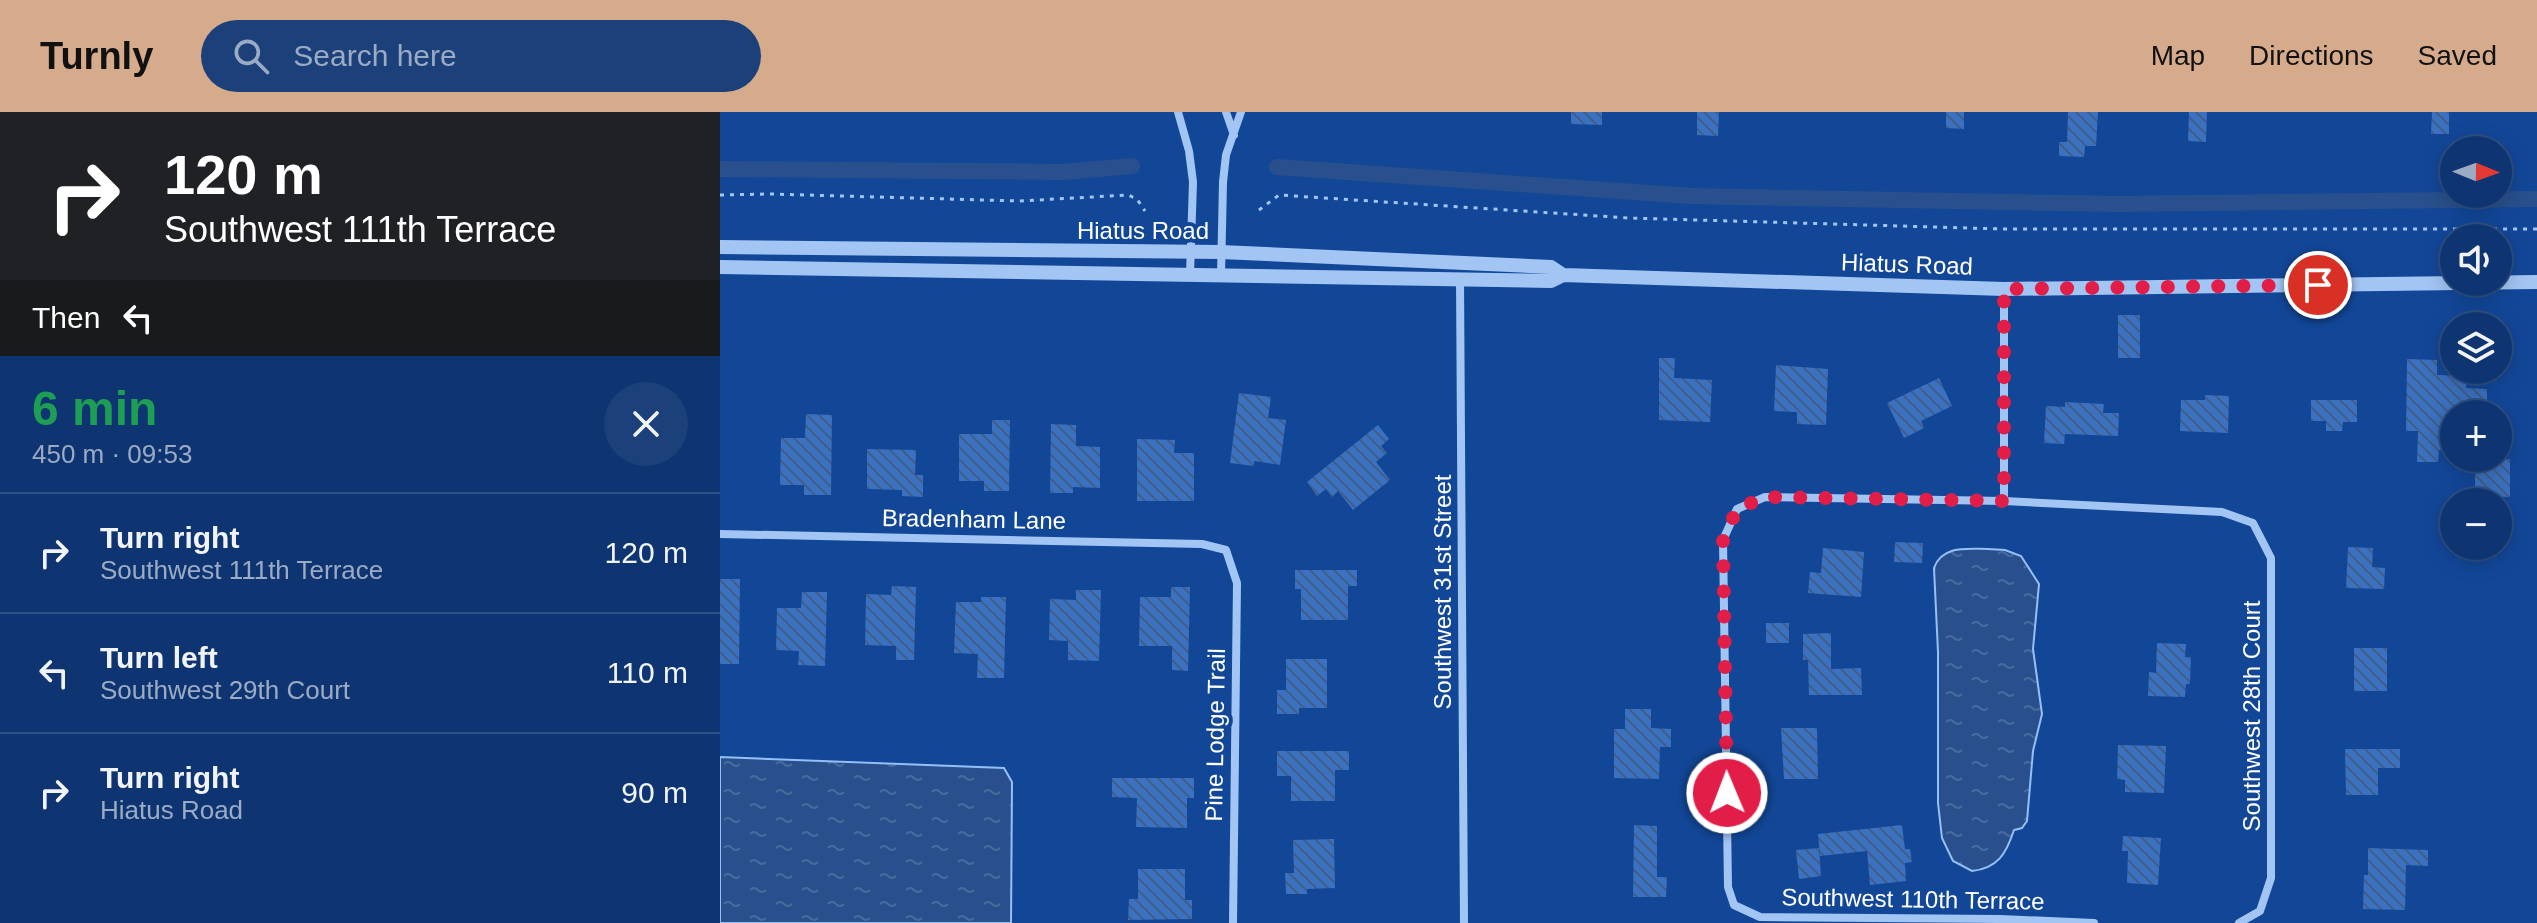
<!DOCTYPE html>
<meta charset="utf-8">
<style>
:root{--surface:#0e3572;--page:#1c407a;--text:#f1f3f6;--muted:#9babc4;--line:#2e5084;--accent:#d6ab8b}
body{margin:0;font-family:Arial,sans-serif;background:var(--page);color:var(--text);height:100vh;display:flex;flex-direction:column;font-size:30px;white-space:nowrap}
*{box-sizing:border-box;margin:0}
p{font-size:26px;color:var(--muted)}
.icon{flex:none;width:44px;height:44px;fill:none;stroke:currentColor;stroke-width:2;stroke-linecap:round;stroke-linejoin:round}
.map{position:relative;flex:1;overflow:hidden}
.sheet{display:flex;flex-direction:column;background:var(--surface);width:720px}
.sheet>*{flex:none}
.top-card{background:#202124;color:#fff;overflow:hidden}
.needle{width:52px;rotate:91deg}
.tools{position:absolute;left:1720px;top:24px;display:grid;gap:16px}
.tools a{display:grid;place-items:center;width:72px;height:72px;border-radius:50%;background:var(--surface);box-shadow:0 4px 20px #0003,0 0 0 2px var(--line);font-size:40px}
.pin{position:absolute;display:grid;place-items:center;width:68px;height:68px;color:#fff;margin:-34px;border:4px solid #fff;border-radius:50%;box-shadow:0 2px 8px #0007}
.me{position:absolute;width:88px;margin:-44px;rotate:359deg;stroke-linejoin:round;filter:drop-shadow(0 0 6px #0008)}
.turn{display:flex;align-items:center;gap:28px;height:168px;padding:0 32px;font-size:36px}
.turn .icon{width:104px;height:104px;stroke-width:2.5}
.turn b{display:block;font-size:56px;line-height:68px}
.then{display:flex;align-items:center;height:76px;padding:0 32px;background:#0003;gap:16px;font-size:30px}
.round{display:grid;place-items:center;flex:none;width:84px;height:84px;border-radius:42px;background:var(--page)}
.overview{display:flex;align-items:center;justify-content:space-between;height:136px;padding:0 32px}
h1{font-size:48px;font-weight:700;line-height:60px;color:#1e9e55}
ul{padding:0;list-style:none}
li{display:flex;align-items:center;gap:24px;height:120px;padding:0 32px;border-top:2px solid var(--line)}
li div{flex:1}
li b{display:block;font-size:30px}
li em{font-style:normal}
header{display:flex;align-items:center;gap:48px;box-sizing:border-box;height:112px;padding:0 40px;background:var(--accent);color:#111}
header strong{font-size:38px}
nav{display:flex;gap:44px;margin-inline-start:auto;font-size:28px}
.search{width:560px;height:72px;background:var(--page);display:flex;align-items:center;gap:20px;box-sizing:border-box;padding:0 28px;border-radius:44px;color:var(--muted);font-size:30px}
main{display:flex;flex:1;min-height:0}
.map>svg:first-child{display:block}
.water{fill:url(#water-ripples);stroke:#95bff7;stroke-width:2}
.lines{fill:none;stroke-linecap:round;stroke-linejoin:round}
.canal{stroke:#29508c;stroke-width:16}
.building{fill:url(#building-back-hatch)}
.path{stroke:#a3c5f4;stroke-width:3;stroke-dasharray:4 6;stroke-linecap:butt}
.minor{stroke:#a3c5f4;stroke-width:8}
.tertiary{stroke:#a3c5f4;stroke-width:14}
.route{stroke:#e11d48;stroke-width:14;stroke-dasharray:0 25.2}
.labels{text-anchor:middle;dominant-baseline:central;stroke-width:8;stroke-linejoin:round;paint-order:stroke}
.street-label{font-size:24px;fill:#fff;stroke:#124798}
</style>
<header>
<strong>Turnly</strong>
<div class="search"><svg class="icon" aria-label="search" viewBox="0 0 24 24"><circle cx="10" cy="10" r="6"/><path d="M15 15l6 6"/></svg>Search here</div>
<nav><a>Map</a><a>Directions</a><a>Saved</a></nav>
</header>
<main>
<section class="sheet">
<div class="top-card">
<div class="turn"><svg class="icon" aria-label="right" viewBox="0 0 24 24"><path d="M7 20v-9h11M14 6l5 5-5 5"/></svg><div><b>120 m</b>Southwest 111th Terrace</div></div>
<div class="then">Then<svg class="icon" aria-label="left" viewBox="0 0 24 24"><path d="M17 20v-9H6M10 6l-5 5 5 5"/></svg></div>
</div>
<div class="overview"><div><h1>6 min</h1><p>450 m · 09:53</p></div><a class="round"><svg class="icon" aria-label="close" viewBox="0 0 24 24"><path d="M6 6l12 12M18 6L6 18"/></svg></a></div>
<ul>
<li><svg class="icon" aria-label="right" viewBox="0 0 24 24"><path d="M7 20v-9h11M14 6l5 5-5 5"/></svg><div><b>Turn right</b><p>Southwest 111th Terrace</p></div><em>120 m</em></li>
<li><svg class="icon" aria-label="left" viewBox="0 0 24 24"><path d="M17 20v-9H6M10 6l-5 5 5 5"/></svg><div><b>Turn left</b><p>Southwest 29th Court</p></div><em>110 m</em></li>
<li><svg class="icon" aria-label="right" viewBox="0 0 24 24"><path d="M7 20v-9h11M14 6l5 5-5 5"/></svg><div><b>Turn right</b><p>Hiatus Road</p></div><em>90 m</em></li>
</ul>
</section>
<div class="map">
<svg width="1817" height="811" viewBox="0 0 1817 811">
<defs>
<pattern id="water-ripples" width="26" height="14" patternUnits="userSpaceOnUse" patternTransform="scale(2)"><rect width="26" height="14" fill="#29508c"/><path d="M2 4q2-2 4 0t4 0M15 11q2-2 4 0t4 0" fill="none" stroke="#496a9d"/></pattern>
<pattern id="building-back-hatch" width="6" height="6" patternUnits="userSpaceOnUse" patternTransform="scale(2)"><rect width="6" height="6" fill="#3a71c0"/><path d="M-1 5l2 2M0 0l6 6M5-1l2 2" fill="none" stroke="#435e86"/></pattern>
</defs>
<rect width="100%" height="100%" fill="#124798"/>
<!-- water -->
<path class="water" d="M 1268,437 L 1285,438 L 1301,444 L 1319,472 L 1313,537 L 1322,602 L 1313,639 L 1307,709 L 1302,716 L 1294,718 C 1286,742 1278,756 1252,759 L 1233,749 L 1222,726 L 1218,691 L 1218,540 L 1214,456 C 1222,433 1247,437 1268,437 Z
M 0,645 L 284,656 L 292,670 L 291,811 L 0,811 Z"/>
<g class="lines">
<!-- canal -->
<path class="canal" d="M 557,55 L 971,84 L 1398,92 L 1817,87
M 0,57 L 344,60 L 412,54"/>
</g>
<!-- building -->
<path class="building" d="M 851,0 L 882,0 L 882,13 L 851,12 Z
M 977,0 L 999,0 L 998,24 L 977,23 Z
M 1226,0 L 1244,0 L 1244,17 L 1226,16 Z
M 1348,0 L 1378,0 L 1376,34 L 1365,34 L 1364,45 L 1339,44 L 1339,30 L 1347,30 Z
M 1469,0 L 1487,0 L 1486,30 L 1468,29 Z
M 1712,0 L 1729,0 L 1729,22 L 1711,22 Z
M 1398,203 L 1420,203 L 1420,246 L 1398,246 Z
M 939,246 L 955,246 L 954,266 L 992,268 L 990,310 L 939,308 Z
M 1687,247 L 1717,248 L 1717,263 L 1747,264 L 1746,276 L 1767,277 L 1767,302 L 1734,302 L 1734,339 L 1719,338 L 1718,350 L 1697,350 L 1698,319 L 1686,319 Z
M 1056,253 L 1108,257 L 1106,313 L 1077,312 L 1077,300 L 1054,299 Z
M 1219,266 L 1232,294 L 1201,309 L 1204,316 L 1184,326 L 1167,291 Z
M 519,281 L 551,285 L 548,306 L 566,308 L 560,353 L 534,349 L 534,354 L 510,351 Z
M 1485,283 L 1509,284 L 1508,321 L 1460,319 L 1461,288 L 1485,288 Z
M 1591,288 L 1637,288 L 1637,310 L 1623,310 L 1622,319 L 1606,319 L 1606,309 L 1591,309 Z
M 1345,290 L 1384,292 L 1383,301 L 1399,301 L 1398,324 L 1345,322 L 1344,332 L 1324,331 L 1326,294 L 1345,295 Z
M 86,302 L 112,303 L 111,383 L 84,383 L 84,373 L 60,373 L 61,326 L 85,326 Z
M 272,308 L 290,308 L 289,379 L 264,379 L 264,369 L 239,369 L 239,322 L 272,322 Z
M 331,312 L 356,313 L 356,334 L 380,335 L 380,376 L 353,375 L 353,381 L 330,381 Z
M 658,313 L 669,327 L 661,334 L 667,341 L 656,350 L 670,368 L 633,398 L 618,379 L 612,385 L 606,377 L 597,384 L 587,370 Z
M 417,327 L 455,328 L 454,341 L 474,341 L 474,389 L 417,389 Z
M 147,337 L 196,338 L 195,363 L 203,363 L 203,385 L 182,384 L 182,378 L 147,377 Z
M 1755,347 L 1790,347 L 1790,385 L 1755,384 Z
M 1175,430 L 1203,431 L 1202,451 L 1174,450 Z
M 1628,435 L 1653,436 L 1652,455 L 1665,456 L 1664,477 L 1626,476 Z
M 1103,436 L 1144,440 L 1141,485 L 1088,481 L 1090,460 L 1101,461 Z
M 575,458 L 637,458 L 637,474 L 628,474 L 628,508 L 581,508 L 581,477 L 575,477 Z
M 0,467 L 20,467 L 19,552 L 0,552 Z
M 172,474 L 196,475 L 194,548 L 176,548 L 176,534 L 145,533 L 146,482 L 171,483 Z
M 451,475 L 470,475 L 468,559 L 452,558 L 452,534 L 419,534 L 420,485 L 451,485 Z
M 356,478 L 381,478 L 379,549 L 348,548 L 348,529 L 329,528 L 330,487 L 356,488 Z
M 82,480 L 107,480 L 105,554 L 78,553 L 79,539 L 56,538 L 57,496 L 81,496 Z
M 261,485 L 286,485 L 284,566 L 257,566 L 258,542 L 234,541 L 236,490 L 261,490 Z
M 1046,511 L 1069,511 L 1069,531 L 1046,531 Z
M 1111,521 L 1111,557 L 1141,556 L 1142,583 L 1089,583 L 1088,548 L 1083,548 L 1083,522 Z
M 1437,531 L 1466,532 L 1465,545 L 1471,545 L 1470,572 L 1466,572 L 1465,585 L 1428,584 L 1429,560 L 1436,561 Z
M 1634,536 L 1667,536 L 1667,579 L 1634,579 Z
M 566,547 L 607,547 L 607,596 L 579,596 L 579,602 L 557,602 L 557,578 L 566,578 Z
M 905,597 L 931,597 L 931,616 L 951,617 L 951,635 L 940,635 L 939,667 L 894,666 L 894,617 L 905,617 Z
M 1061,616 L 1097,616 L 1098,667 L 1064,667 Z
M 1398,633 L 1446,634 L 1444,681 L 1405,680 L 1405,668 L 1397,667 Z
M 1625,637 L 1680,637 L 1680,656 L 1658,656 L 1658,683 L 1626,683 Z
M 557,639 L 629,639 L 629,658 L 615,658 L 615,689 L 571,689 L 571,664 L 557,664 Z
M 392,666 L 474,666 L 474,686 L 467,686 L 467,716 L 416,715 L 417,686 L 392,685 Z
M 914,713 L 937,714 L 937,765 L 947,765 L 946,785 L 913,785 Z
M 1182,713 L 1185,737 L 1190,737 L 1192,750 L 1185,751 L 1186,769 L 1150,773 L 1147,739 L 1100,744 L 1098,722 Z
M 1403,724 L 1441,726 L 1438,773 L 1407,771 L 1408,739 L 1402,739 Z
M 614,727 L 615,776 L 587,777 L 587,782 L 566,782 L 565,761 L 574,761 L 573,728 Z
M 1099,736 L 1101,764 L 1079,767 L 1076,738 Z
M 1648,736 L 1708,738 L 1708,754 L 1686,753 L 1685,798 L 1643,797 L 1644,763 L 1648,763 Z
M 418,757 L 465,757 L 465,788 L 472,788 L 472,807 L 408,808 L 409,787 L 418,787 Z"/>
<g class="lines">
<!-- path -->
<path class="path" d="M 0,83 L 50,82 L 300,89 L 408,83 L 417,87 L 425,99
M 539,98 L 559,83 L 909,106 L 1282,117 L 1817,117"/>
<!-- minor -->
<path class="minor" d="M 458,0 L 469,39 L 473,70 L 470,163
M 506,0 L 514,23
M 501,164 L 503,70 L 506,43 L 521,0
M 740,166 L 744,811
M 1284,177 L 1284,389
M 0,422 L 482,432 L 506,438 L 517,471 L 513,811
M 1374,811 L 1280,807 L 1040,805 L 1014,793 L 1008,775 L 1003,428 L 1017,397 L 1045,385 L 1284,389 L 1502,400 L 1533,411 L 1551,446 L 1551,766 L 1540,799 L 1519,811"/>
<!-- tertiary -->
<path class="tertiary" d="M 0,135 L 501,140 L 831,155 L 843,163
M 0,155 L 831,169 L 843,163 L 1284,177 L 1817,170"/>
</g>
<g class="lines">
<!-- route -->
<path class="route" d="M 1007,681 L 1003,428 L 1017,397 L 1045,385 L 1284,389 L 1284,177 L 1598,173"/>
</g>
<g class="labels">
<!-- street labels -->
<g class="street-label">
<text x="423" y="118">Hiatus Road</text>
<text transform="translate(1187 152) rotate(2)">Hiatus Road</text>
<text transform="translate(254 407) rotate(1)">Bradenham Lane</text>
<text transform="translate(722 480) rotate(-90)">Southwest 31st Street</text>
<text transform="translate(1531 604) rotate(-90)">Southwest 28th Court</text>
<text transform="translate(495 623) rotate(-89)">Pine Lodge Trail</text>
<text transform="translate(1193 787) rotate(1)">Southwest 110th Terrace</text>
</g>
</g>
</svg>
<div class="tools">
<a><svg class="needle" viewBox="-14 -14 28 28"><path d="M0-13l5 13h-10z" fill="#e53935"/><path d="M0 13l5-13h-10z" fill="#9babc4"/></svg></a>
<a><svg class="icon" aria-label="sound" viewBox="0 0 24 24"><path d="M4 9h4l5-4v14l-5-4H4zM17 9q2 3 0 6"/></svg></a>
<a><svg class="icon" aria-label="layers" viewBox="0 0 24 24"><path d="M12 4l9 5-9 5-9-5zM3 14l9 5 9-5"/></svg></a>
<a>+</a>
<a>−</a>
</div>
<div class="pin" style="left:1598px;top:173px;background:#d93025"><svg class="icon" aria-label="arrive" viewBox="0 0 24 24"><path d="M6 21V4h12l-3 4 3 4H6"/></svg></div>
<svg class="me" style="left:1007px;top:681px" viewBox="-20 -20 40 40"><circle r="17" fill="#e11d48" stroke="#fff" stroke-width="3"/><path d="M0-11L8 9 0 5-8 9z" fill="#fff"/></svg>
</div>
</main>
